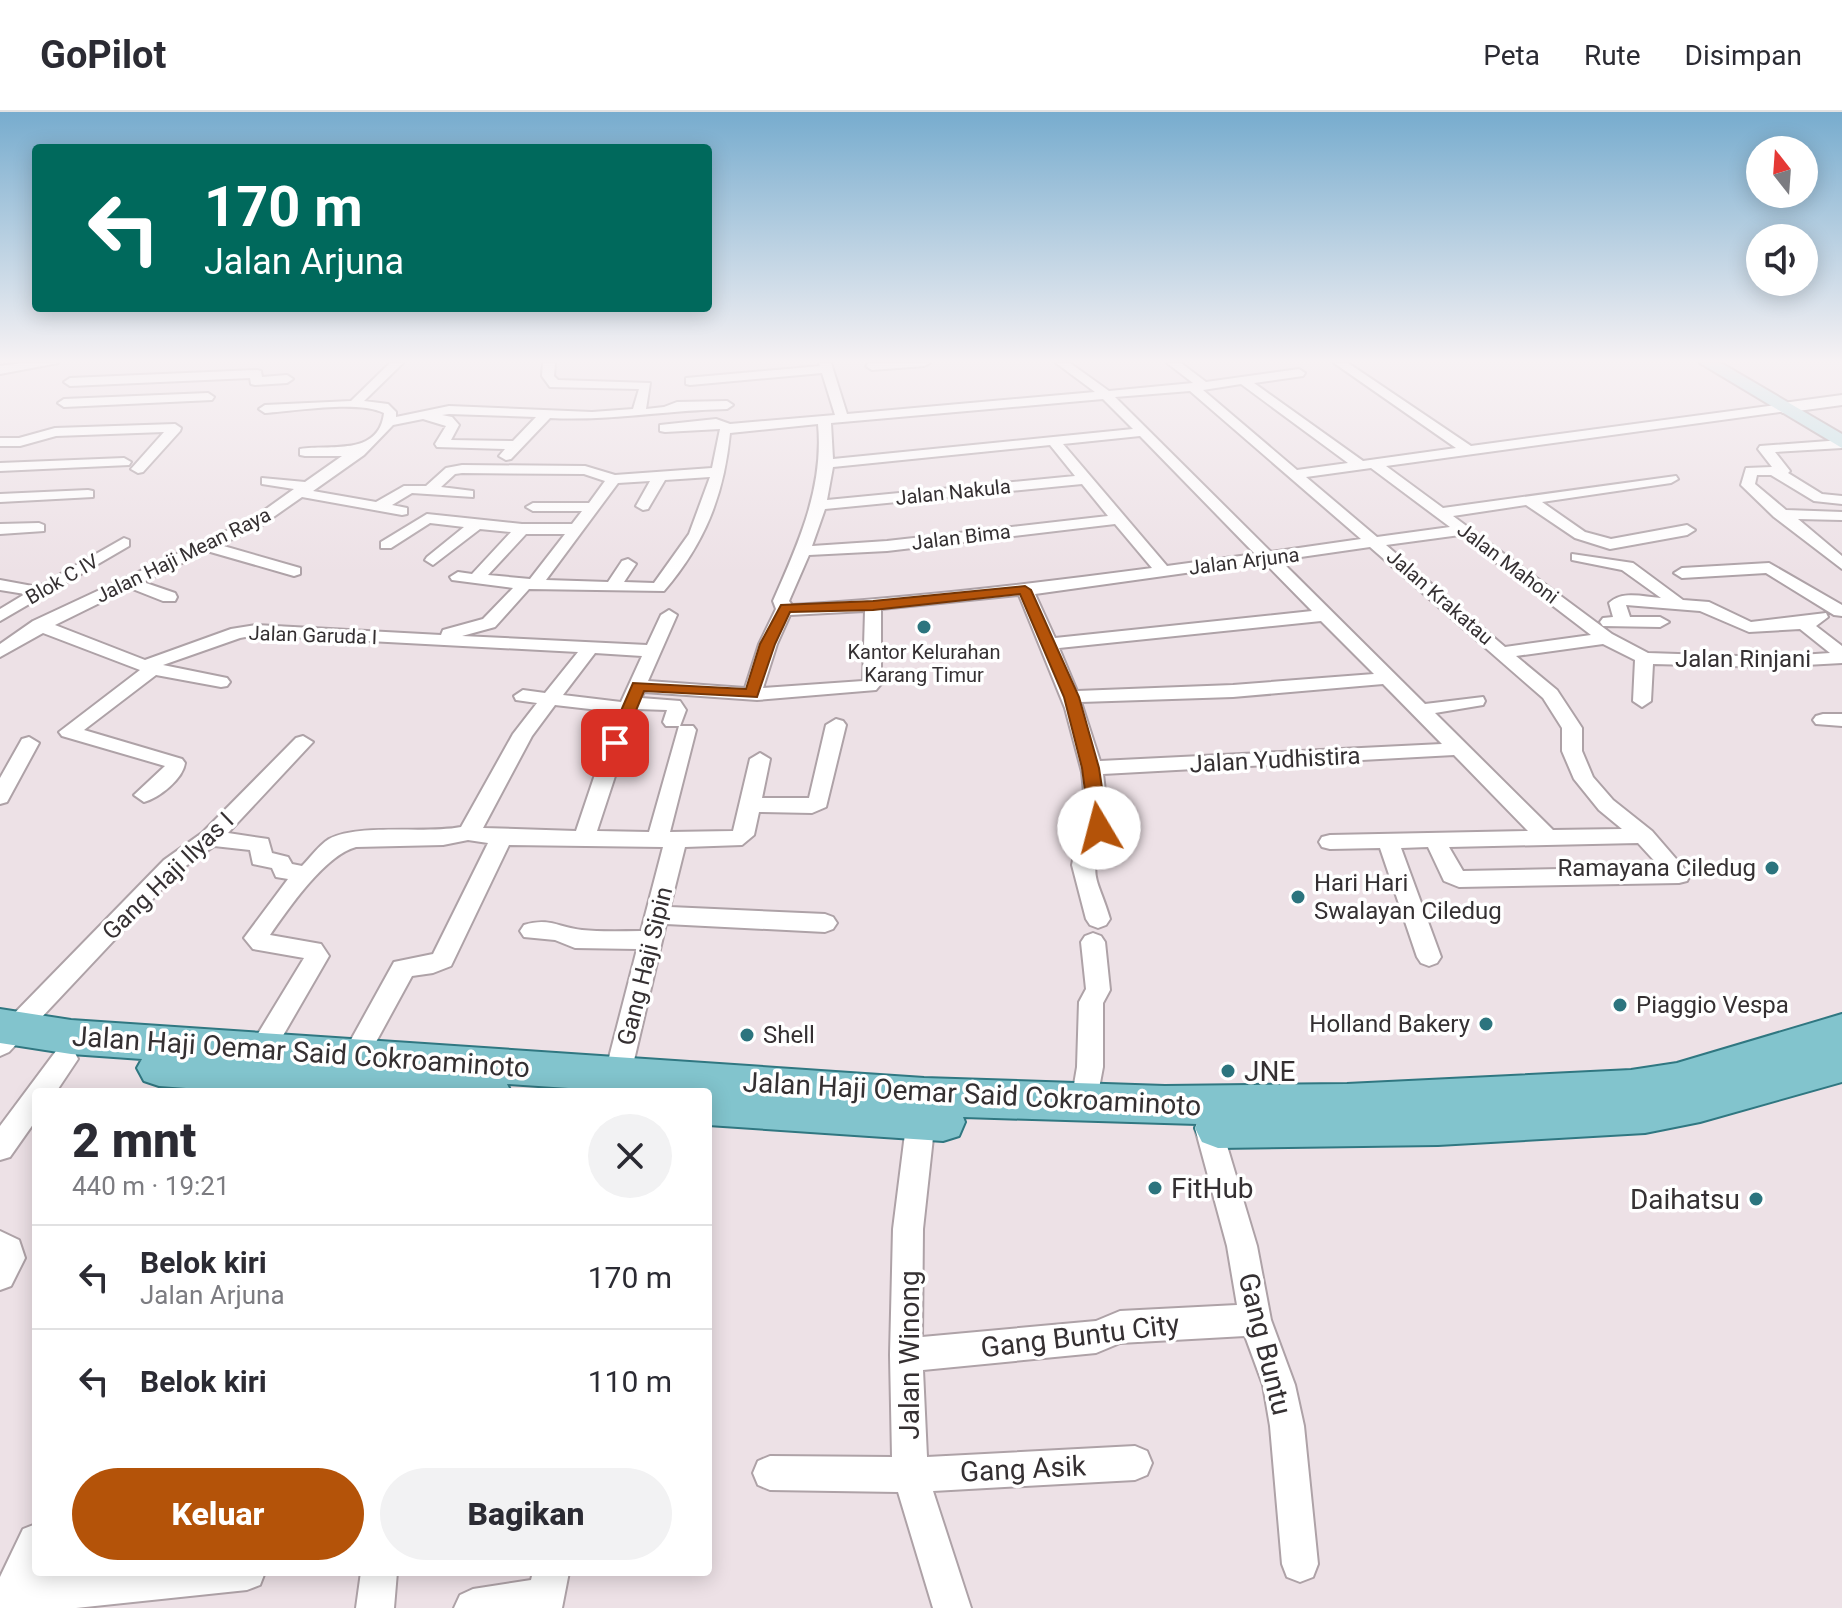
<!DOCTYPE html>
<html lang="id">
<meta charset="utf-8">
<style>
:root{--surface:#fff;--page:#f2f2f3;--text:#2b2b33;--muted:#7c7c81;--line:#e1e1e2;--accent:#b45309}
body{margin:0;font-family:Roboto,sans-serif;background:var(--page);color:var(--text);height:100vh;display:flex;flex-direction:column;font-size:30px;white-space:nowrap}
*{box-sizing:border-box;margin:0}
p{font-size:26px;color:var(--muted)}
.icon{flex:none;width:44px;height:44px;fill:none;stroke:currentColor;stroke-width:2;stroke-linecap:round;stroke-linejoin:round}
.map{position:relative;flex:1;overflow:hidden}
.side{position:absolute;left:32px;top:976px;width:680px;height:488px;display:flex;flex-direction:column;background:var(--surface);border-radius:8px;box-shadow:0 4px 20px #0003}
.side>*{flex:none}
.guide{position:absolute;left:32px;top:32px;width:680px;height:168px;border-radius:8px;box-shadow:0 4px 20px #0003;background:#00695c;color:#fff;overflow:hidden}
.needle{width:52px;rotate:343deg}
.fabs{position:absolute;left:1746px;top:24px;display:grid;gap:16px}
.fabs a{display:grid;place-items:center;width:72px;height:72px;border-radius:50%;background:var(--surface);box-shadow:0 4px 20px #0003;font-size:40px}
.pin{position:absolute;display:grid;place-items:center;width:68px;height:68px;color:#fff;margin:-34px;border-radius:16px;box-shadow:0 4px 12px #0006}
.me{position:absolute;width:88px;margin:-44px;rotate:352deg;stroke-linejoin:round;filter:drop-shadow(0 0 6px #0008)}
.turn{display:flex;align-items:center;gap:28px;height:168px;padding:0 40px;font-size:36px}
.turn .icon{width:104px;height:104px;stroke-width:2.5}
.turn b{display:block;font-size:56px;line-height:68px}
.round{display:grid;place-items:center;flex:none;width:84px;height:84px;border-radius:42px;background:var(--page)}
.overview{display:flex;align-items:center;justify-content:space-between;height:136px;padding:0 40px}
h1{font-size:48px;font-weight:800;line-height:60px}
.cta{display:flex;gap:16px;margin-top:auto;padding:16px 40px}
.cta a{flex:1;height:92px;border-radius:48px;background:var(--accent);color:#fff;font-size:32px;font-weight:800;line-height:92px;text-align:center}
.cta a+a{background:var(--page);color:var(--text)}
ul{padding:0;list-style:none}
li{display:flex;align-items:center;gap:24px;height:104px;padding:0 40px;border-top:2px solid var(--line)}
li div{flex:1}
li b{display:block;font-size:30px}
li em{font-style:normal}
header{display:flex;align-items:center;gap:48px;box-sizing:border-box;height:112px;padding:0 40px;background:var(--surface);border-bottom:2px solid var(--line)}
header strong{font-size:38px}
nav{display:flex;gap:44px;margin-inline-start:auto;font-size:28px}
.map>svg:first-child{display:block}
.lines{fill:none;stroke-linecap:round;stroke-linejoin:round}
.minor-casing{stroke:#aea2a7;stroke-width:4}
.tertiary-casing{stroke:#aea2a7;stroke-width:4}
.secondary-casing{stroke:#aea2a7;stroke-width:4}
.primary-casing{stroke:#307781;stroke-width:4}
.minor{fill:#fff;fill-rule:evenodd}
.tertiary{fill:#fff;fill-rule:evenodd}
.secondary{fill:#c0e2e6;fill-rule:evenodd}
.primary{fill:#82c4cd;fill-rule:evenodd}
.route{fill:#b45309;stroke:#753606;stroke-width:2}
.poi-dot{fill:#2c747e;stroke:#fff;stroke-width:3}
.labels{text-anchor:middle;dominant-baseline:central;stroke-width:7;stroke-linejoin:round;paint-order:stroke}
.far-street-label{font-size:20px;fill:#353032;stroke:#fff}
.far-poi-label{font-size:20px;fill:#353032;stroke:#fff}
.street-label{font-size:24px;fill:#353032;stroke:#fff}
.poi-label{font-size:24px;fill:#353032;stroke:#fff;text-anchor:start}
.near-street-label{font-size:28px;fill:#353032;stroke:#fff}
.near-poi-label{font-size:28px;fill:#353032;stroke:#fff;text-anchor:start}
</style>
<header>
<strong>GoPilot</strong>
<nav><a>Peta</a><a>Rute</a><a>Disimpan</a></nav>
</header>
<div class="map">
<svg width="1842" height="1496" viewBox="0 0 1842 1496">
<rect width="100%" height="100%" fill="#ede1e6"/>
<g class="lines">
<defs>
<path id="minor" d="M 23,251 L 58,251 L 0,262 L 0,254 Z
M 390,251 L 403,251 L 364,289 L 388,292 L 396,300 L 396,305 L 449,294 L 592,300 L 633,297 L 639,277 L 550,275 L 542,264 L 543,251 L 555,251 L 554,264 L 558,268 L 650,271 L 646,297 L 664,295 L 677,290 L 727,289 L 733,293 L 727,297 C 668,298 611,309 550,306 L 511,347 L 506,348 L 499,344 L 505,337 L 437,335 L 435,332 L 446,314 L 423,307 L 393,313 L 364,343 L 313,379 L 376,390 L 404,374 L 426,374 L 446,356 L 462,353 L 585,354 L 615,363 L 712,356 L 720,317 L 665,320 L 660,319 L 660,313 L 716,307 L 730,312 L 835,303 L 822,261 L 690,273 L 686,272 L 686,266 L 820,254 L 819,251 L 831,251 L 847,302 L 1095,280 L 1056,251 L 1070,251 L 1109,279 L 1193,271 L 1167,251 L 1181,251 L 1206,270 L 1299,257 L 1305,261 L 1303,264 L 1254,271 L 1363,349 L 1456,336 L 1334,251 L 1348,251 L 1471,334 L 1783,292 L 1787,293 L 1787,299 L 1386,354 L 1443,396 L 1676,364 L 1678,367 L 1671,371 L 1542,390 L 1585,420 L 1611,427 L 1687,413 L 1695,418 L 1687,423 L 1610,437 L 1575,426 L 1526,393 L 1453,404 L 1612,522 L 1648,541 L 1769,545 L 1830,541 L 1800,517 L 1749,520 L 1700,499 L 1626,493 L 1630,505 L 1660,505 L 1669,510 L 1660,515 L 1603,514 L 1600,510 L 1603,506 L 1613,505 L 1609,491 C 1622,478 1644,485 1661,486 L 1622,458 L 1572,448 L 1572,442 L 1633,451 L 1683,488 L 1709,490 L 1751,510 L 1826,501 L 1828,505 L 1816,514 L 1842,534 L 1842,551 L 1769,555 L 1653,552 L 1651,589 L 1642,595 L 1633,589 L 1635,548 L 1603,532 L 1516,544 L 1557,578 L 1582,616 L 1582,639 L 1593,665 L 1613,688 L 1652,719 L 1690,763 L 1687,769 L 1679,771 L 1459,775 L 1444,769 L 1428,735 L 1401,736 L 1441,845 L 1437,851 L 1429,854 L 1421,851 L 1417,845 L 1380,736 L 1330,737 L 1322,735 L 1319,730 L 1322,725 L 1330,723 L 1528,719 L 1454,643 L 1103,662 L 1110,721 C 1084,762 1098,765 1110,807 L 1106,813 L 1098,816 L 1090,813 L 1086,807 L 1072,753 L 1074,743 L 1088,720 L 1082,660 L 1065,596 L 1019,483 L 881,497 L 881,572 L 876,578 L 757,588 L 644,580 L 641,586 L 680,589 L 686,598 L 680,614 L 693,614 L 696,618 L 670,720 L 733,719 L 750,647 L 760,641 L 770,647 L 762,686 L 809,686 L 826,613 L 836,607 L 843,609 L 846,613 L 826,695 L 812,701 L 759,700 L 754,723 L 742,733 L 685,735 L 670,795 L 825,802 L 833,805 L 837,811 L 833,817 L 825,820 L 666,812 L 631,961 L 623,980 L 597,980 L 605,961 L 637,837 L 575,836 L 555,828 L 524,825 L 520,819 L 524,813 C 550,805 559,816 582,818 C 601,820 622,819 641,819 L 663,735 L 509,733 L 451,854 L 433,861 L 412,864 L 364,952 L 355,955 L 346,952 L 342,944 L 394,850 L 433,842 L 488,731 L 468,728 L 443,733 L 356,735 C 325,743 288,797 270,823 L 321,832 L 329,844 L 270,946 L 261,949 L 252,946 L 248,938 L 304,846 L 253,837 L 244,826 L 288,767 L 276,765 L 272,756 L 253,752 L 250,738 L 214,734 L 180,758 L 9,940 L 0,944 L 0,916 L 164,748 L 202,721 L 296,626 L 303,624 L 313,630 L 228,721 L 268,727 L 272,741 L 288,745 L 292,752 L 302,754 C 310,746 319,733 329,727 C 360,711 425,722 461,715 L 513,622 L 537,591 L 516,588 L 514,584 L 523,578 L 545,581 L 578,540 L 256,523 L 240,526 L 163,553 L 227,566 L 230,570 L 227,574 L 221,575 L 156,563 L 84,618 L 182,647 L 185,651 C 183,667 159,686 144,690 L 134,683 L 165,654 L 62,624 L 59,620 L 140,558 L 43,521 L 0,545 L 0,532 L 33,509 L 252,407 L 294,377 L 262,372 L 262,366 L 305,370 L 342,344 L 305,344 L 300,343 L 300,337 C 329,332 379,345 384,301 C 358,288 295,299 265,301 L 259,297 L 265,293 L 351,289 ZM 1241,272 L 1348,351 L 1297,358 L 1203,278 ZM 1190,279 L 1361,427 L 1271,440 L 1115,285 ZM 1103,287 L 1133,317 L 833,347 L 831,311 ZM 449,302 L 536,305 L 513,329 L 451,328 L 459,313 L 452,305 L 442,303 ZM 818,312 C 824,376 798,432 773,489 L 776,497 L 759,532 L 745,576 L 648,569 L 677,503 L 669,498 L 661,503 L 647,533 L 462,524 L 495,515 L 529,477 L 664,479 C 705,431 724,383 730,321 ZM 1140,324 L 1255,442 L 1167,454 L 1063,332 ZM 1050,333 L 1075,364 L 827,388 L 833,355 ZM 1371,356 L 1450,415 L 1377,425 L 1306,365 ZM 462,361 L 584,362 L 605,369 L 589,391 L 533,391 L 526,395 L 533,399 L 582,399 L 572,412 L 522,412 L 427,402 L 381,430 L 381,436 L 391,436 L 430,411 L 464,415 L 427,445 L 425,448 L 433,453 L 480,417 L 511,420 L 472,462 L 458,460 L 450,465 L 452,468 L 513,476 L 483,507 L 443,518 L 441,523 L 256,513 L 231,517 L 145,548 L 55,513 L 130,476 L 163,489 L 175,489 L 177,485 L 175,481 L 143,470 L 207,439 L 294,464 L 300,462 L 300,456 L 220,433 L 262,413 L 302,385 L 402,403 L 407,402 L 407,396 L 392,393 L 412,381 L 473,385 L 473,379 L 441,375 L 455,362 ZM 710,365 L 689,422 L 654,471 L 624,470 L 636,452 L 628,447 L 622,449 L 608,470 L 546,468 L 618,371 L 650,369 L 636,394 L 643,398 L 648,397 L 665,368 ZM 1082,372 L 1108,404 L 887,429 L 812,434 L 825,397 ZM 1115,412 L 1152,456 C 1032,472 912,486 792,493 L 789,489 L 809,443 L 887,439 ZM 526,422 L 565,422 L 530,467 L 488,463 ZM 1460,423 L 1591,523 L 1505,535 L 1386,433 ZM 1370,435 L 1543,586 L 1562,616 L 1562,639 L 1574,667 L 1599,698 L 1622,717 L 1553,718 L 1435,601 L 1483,593 L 1485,589 L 1483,585 L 1425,592 L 1280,448 ZM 1264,450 L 1312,499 L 1055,526 L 1035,482 ZM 865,499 L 863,569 L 763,576 L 777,532 L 790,503 ZM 1321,509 L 1374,562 L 1233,573 L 1077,579 L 1059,536 ZM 595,541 L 642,544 L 621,590 L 563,583 ZM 1383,572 L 1442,632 L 1100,649 L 1081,590 L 1233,585 ZM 555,593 L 616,600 L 576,719 L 483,716 L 532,624 ZM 637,597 L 667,598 L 663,610 L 666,614 L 679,614 L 649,720 L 597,719 ZM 1638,731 L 1660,755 L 1463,759 L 1449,735 Z
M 869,251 L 930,251 L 924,254 L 872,258 L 866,254 Z
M 257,258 L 261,259 L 262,265 L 287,263 L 293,267 L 287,271 L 255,273 L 251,272 L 250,266 L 70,274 L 64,270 L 70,266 Z
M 208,281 L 214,285 L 212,288 L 64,295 L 58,291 L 64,287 Z
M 175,312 L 181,316 L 180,319 L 143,360 L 138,361 L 131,357 L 164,320 L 56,324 L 20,334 L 0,334 L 0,326 L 19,326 L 55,316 Z
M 1842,328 L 1842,336 L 1775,340 L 1790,359 L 1788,361 L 1822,382 L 1842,384 L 1842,392 L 1814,389 L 1771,363 L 1757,363 L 1755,372 L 1786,398 L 1842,400 L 1842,408 L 1798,407 L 1842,444 L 1842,457 L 1774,405 L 1741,373 L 1746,356 L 1772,355 L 1758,337 L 1760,334 Z
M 124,346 L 131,350 L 129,353 L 0,359 L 0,351 Z
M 88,378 L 93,379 L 93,385 L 0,390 L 0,382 Z
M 39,411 L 44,413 L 44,419 L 0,422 L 0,412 Z
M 124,426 L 129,428 L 129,434 L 0,509 L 0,497 L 25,482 L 0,478 L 0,468 L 38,475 Z
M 1769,451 L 1842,493 L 1842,504 L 1834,503 L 1766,461 L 1682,466 L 1674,461 L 1682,456 Z
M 1823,602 L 1842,602 L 1842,614 L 1816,612 L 1813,608 L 1816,604 Z
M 29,625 L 39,631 L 7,690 L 0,692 L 0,666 L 22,627 Z
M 1093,821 L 1101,824 L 1105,830 L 1110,878 L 1103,891 L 1103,955 L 1095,998 L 1085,1002 L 1075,998 L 1071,990 L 1077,955 L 1079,890 L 1086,877 L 1081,830 L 1085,824 Z
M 65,936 L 74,939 L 78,947 L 56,980 L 36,980 L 36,1008 L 10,1045 L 0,1048 L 0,1014 L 56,939 Z
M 922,986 L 932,990 L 936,998 L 923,1117 L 922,1225 L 1096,1209 L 1120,1199 L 1237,1193 L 1227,1134 L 1195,1016 L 1199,1007 L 1209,1004 L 1219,1007 L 1257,1134 L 1271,1208 L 1295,1273 L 1304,1314 L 1318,1452 L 1313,1465 L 1300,1470 L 1287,1465 L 1282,1452 L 1270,1314 L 1263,1273 L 1245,1224 L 1120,1231 L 1096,1241 L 923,1258 L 927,1345 L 1135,1334 L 1147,1339 L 1152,1351 L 1147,1363 L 1135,1368 L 933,1379 L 971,1496 L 933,1496 L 898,1380 L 770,1378 L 758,1373 L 753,1361 L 758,1349 L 770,1344 L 892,1345 L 890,1243 L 893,1117 L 908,998 L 912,990 Z
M 0,1119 L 19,1128 L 25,1146 L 11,1174 L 0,1178 Z
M 36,1412 L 36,1460 L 41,1460 L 40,1462 L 265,1460 L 260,1473 L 247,1478 L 76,1496 L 0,1496 L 0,1465 L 23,1417 Z
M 361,1460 L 397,1460 L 394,1496 L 356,1496 Z
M 533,1460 L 569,1460 L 562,1496 L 454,1496 L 460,1483 L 473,1477 L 531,1468 Z"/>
<path id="tertiary" d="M 1842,283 L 1842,293 L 1783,301 L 1775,296 L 1783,291 Z"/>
<path id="secondary" d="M 1700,251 L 1721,251 L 1842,322 L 1842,336 Z"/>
<path id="primary" d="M 0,897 L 71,908 L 924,966 L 1165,974 L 1347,972 L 1631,958 L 1677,951 L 1842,902 L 1842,970 L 1700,1010 L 1645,1021 L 1438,1033 L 1218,1036 L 1202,1030 L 1195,1016 L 1197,1012 L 963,1005 L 965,1010 L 959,1024 L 943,1029 L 708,1013 L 708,980 L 629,980 L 507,972 L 511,980 L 240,980 L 159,974 L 144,969 L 137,956 L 142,947 L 71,942 L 0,931 Z"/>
</defs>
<!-- minor casing -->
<use href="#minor" class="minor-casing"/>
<!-- tertiary casing -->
<use href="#tertiary" class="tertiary-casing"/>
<!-- secondary casing -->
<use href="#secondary" class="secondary-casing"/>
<!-- primary casing -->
<use href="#primary" class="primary-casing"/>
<!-- minor -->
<use href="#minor" class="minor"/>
<!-- tertiary -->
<use href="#tertiary" class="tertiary"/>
<!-- secondary -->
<use href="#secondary" class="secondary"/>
<!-- primary -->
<use href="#primary" class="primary"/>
</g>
<!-- sky -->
<linearGradient id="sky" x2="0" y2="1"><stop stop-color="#77acce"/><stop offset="0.54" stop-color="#f7f2f4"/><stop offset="1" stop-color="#f7f2f4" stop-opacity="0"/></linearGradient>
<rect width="1842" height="461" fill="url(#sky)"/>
<!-- route -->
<path class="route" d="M 1025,474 L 1031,478 L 1079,585 L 1099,656 L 1108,716 L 1105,720 L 1093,720 L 1090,716 L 1082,656 L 1064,585 L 1020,482 L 873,498 L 790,500 L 775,532 L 757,585 L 644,579 L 621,635 L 610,635 L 607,631 L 633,571 L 746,577 L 760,532 L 781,493 L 873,489 Z"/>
<!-- markers -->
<g class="poi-dot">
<circle cx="924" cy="515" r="8"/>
<circle cx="1772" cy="756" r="8"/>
<circle cx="1298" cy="785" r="8"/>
<circle cx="1620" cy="893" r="8"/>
<circle cx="1486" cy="912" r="8"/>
<circle cx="747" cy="923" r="8"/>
<circle cx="1228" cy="959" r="8"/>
<circle cx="1155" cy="1076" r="8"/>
<circle cx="1756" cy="1087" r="8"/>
</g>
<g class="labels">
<!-- far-street labels -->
<g class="far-street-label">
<text transform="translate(953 380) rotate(-6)">Jalan Nakula</text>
<text transform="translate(961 425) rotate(-7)">Jalan Bima</text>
<text transform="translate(183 443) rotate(-26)">Jalan Haji Mean Raya</text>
<text transform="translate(1244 449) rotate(-7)">Jalan Arjuna</text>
<text transform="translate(1508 451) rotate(37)">Jalan Mahoni</text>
<text transform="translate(62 467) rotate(-30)">Blok C IV</text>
<text transform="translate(1440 485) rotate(41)">Jalan Krakatau</text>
<text transform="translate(313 523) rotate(2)">Jalan Garuda I</text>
</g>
<!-- far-poi labels -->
<g class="far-poi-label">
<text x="924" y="540">Kantor Kelurahan<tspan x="924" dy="23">Karang Timur</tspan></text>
</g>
<!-- street labels -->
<g class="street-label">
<text x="1743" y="547">Jalan Rinjani</text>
<text transform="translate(1275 648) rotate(-3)">Jalan Yudhistira</text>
<text transform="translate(168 764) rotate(-44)">Gang Haji Ilyas I</text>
<text transform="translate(645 854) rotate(-76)">Gang Haji Sipin</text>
</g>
<!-- poi labels -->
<g class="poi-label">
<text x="1756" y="756" text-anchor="end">Ramayana Ciledug</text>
<text x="1314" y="771">Hari Hari<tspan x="1314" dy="28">Swalayan Ciledug</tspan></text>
<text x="1636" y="893">Piaggio Vespa</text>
<text x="1470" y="912" text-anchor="end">Holland Bakery</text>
<text x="763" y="923">Shell</text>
</g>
<!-- near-street labels -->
<g class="near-street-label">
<text transform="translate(301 940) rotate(4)">Jalan Haji Oemar Said Cokroaminoto</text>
<text transform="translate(972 982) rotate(3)">Jalan Haji Oemar Said Cokroaminoto</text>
<text transform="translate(1080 1224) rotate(-7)">Gang Buntu City</text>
<text transform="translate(1265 1232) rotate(76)">Gang Buntu</text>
<text transform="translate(909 1243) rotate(-90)">Jalan Winong</text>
<text transform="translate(1023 1357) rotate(-3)">Gang Asik</text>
</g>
<!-- near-poi labels -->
<g class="near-poi-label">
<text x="1244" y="959">JNE</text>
<text x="1171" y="1076">FitHub</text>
<text x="1740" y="1087" text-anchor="end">Daihatsu</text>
</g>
</g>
</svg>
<div class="fabs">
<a><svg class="needle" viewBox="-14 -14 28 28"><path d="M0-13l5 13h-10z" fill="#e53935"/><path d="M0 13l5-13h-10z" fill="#7c7c81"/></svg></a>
<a><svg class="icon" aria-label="sound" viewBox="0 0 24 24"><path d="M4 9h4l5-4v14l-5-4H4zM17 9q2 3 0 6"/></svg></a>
</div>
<div class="pin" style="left:615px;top:631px;background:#d93025"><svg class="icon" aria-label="arrive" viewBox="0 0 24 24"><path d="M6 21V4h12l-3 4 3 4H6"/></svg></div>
<svg class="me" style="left:1099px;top:716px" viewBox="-20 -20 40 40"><circle r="19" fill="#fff"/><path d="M0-13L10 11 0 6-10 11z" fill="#b45309"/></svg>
<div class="guide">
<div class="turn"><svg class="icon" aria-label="left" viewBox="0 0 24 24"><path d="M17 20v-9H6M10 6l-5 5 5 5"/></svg><div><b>170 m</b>Jalan Arjuna</div></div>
</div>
<section class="side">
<div class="overview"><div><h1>2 mnt</h1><p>440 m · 19:21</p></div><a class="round"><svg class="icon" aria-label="close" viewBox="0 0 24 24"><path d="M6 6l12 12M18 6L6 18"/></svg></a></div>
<ul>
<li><svg class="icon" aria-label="left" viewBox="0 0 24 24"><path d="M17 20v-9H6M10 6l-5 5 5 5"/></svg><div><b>Belok kiri</b><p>Jalan Arjuna</p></div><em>170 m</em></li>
<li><svg class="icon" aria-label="left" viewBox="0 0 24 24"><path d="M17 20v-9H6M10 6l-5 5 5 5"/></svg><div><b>Belok kiri</b></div><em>110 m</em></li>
</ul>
<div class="cta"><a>Keluar</a><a>Bagikan</a></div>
</section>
</div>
